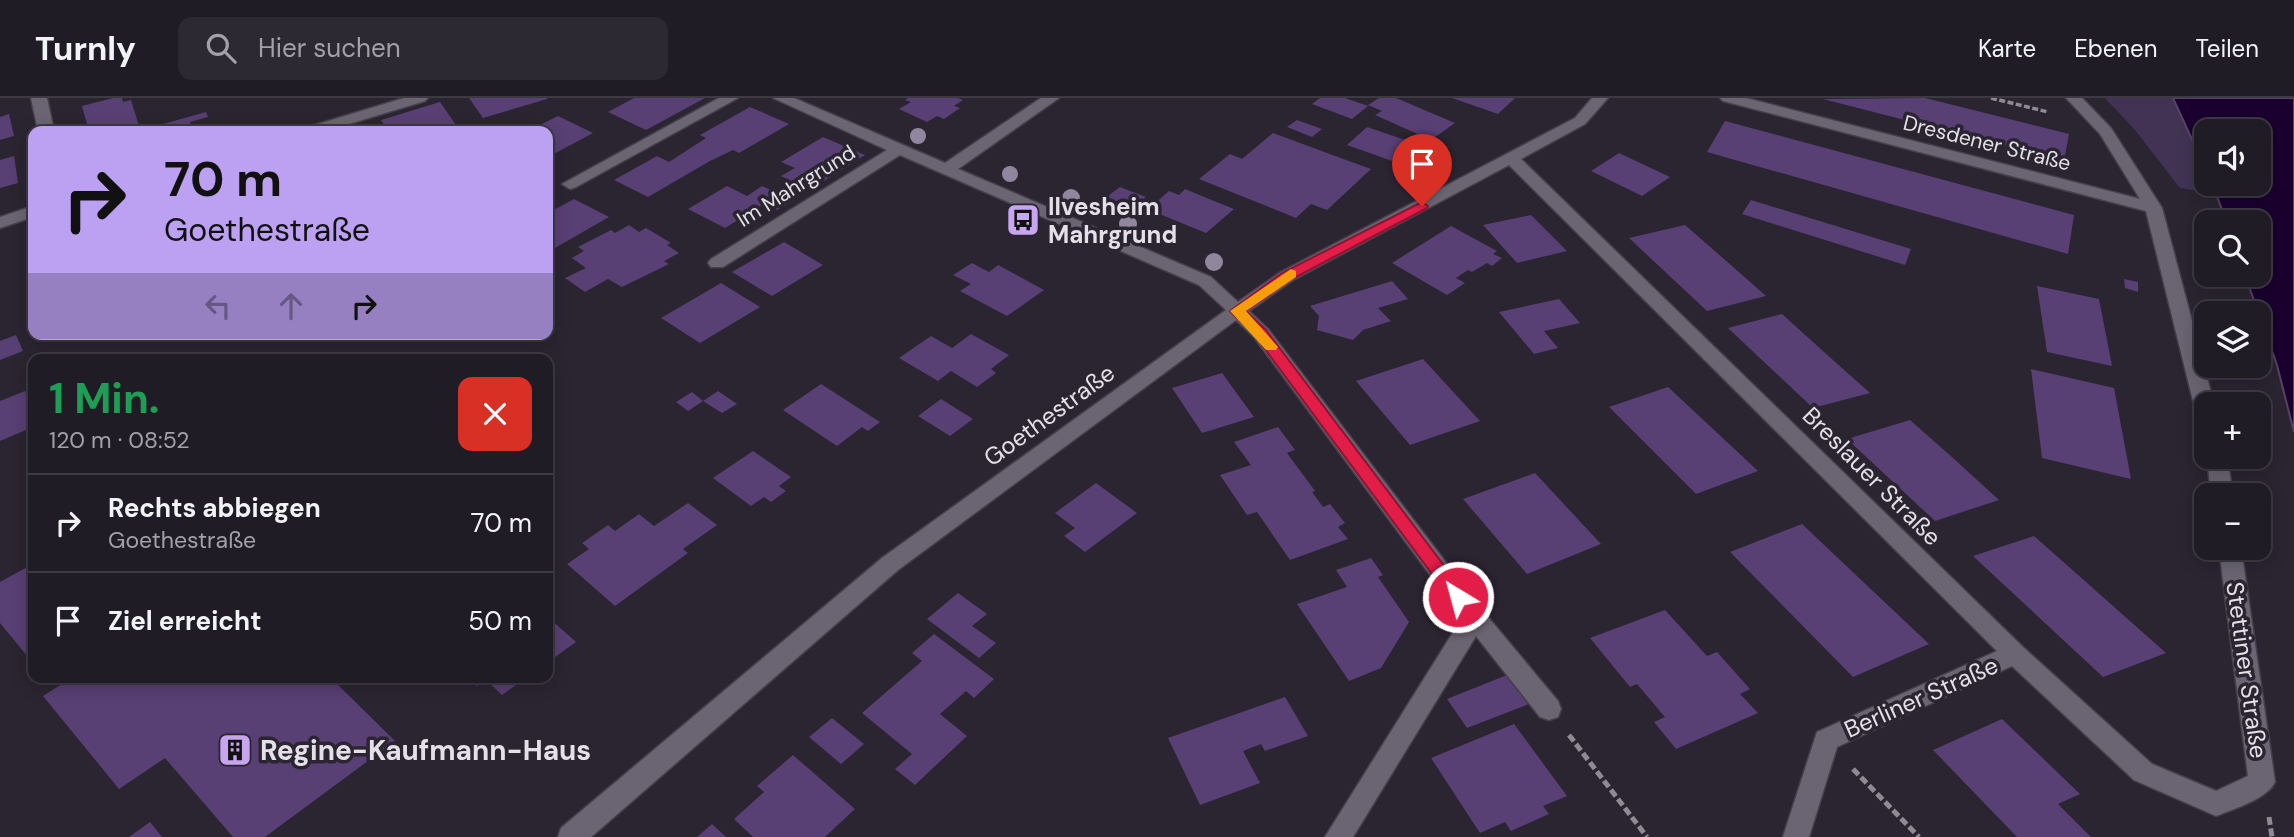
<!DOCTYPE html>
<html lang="de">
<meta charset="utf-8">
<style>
:root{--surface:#201c26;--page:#2d2932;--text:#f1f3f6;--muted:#a2a1a7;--line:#3d3a43}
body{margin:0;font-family:"DM Sans",sans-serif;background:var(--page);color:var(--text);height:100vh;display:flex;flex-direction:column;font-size:26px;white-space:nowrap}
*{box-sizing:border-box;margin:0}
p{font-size:23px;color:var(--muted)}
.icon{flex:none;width:38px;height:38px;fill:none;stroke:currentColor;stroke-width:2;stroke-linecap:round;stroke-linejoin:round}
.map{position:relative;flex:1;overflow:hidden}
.details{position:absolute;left:28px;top:256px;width:525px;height:329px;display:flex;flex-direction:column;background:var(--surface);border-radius:14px;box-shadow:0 4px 18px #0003,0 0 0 2px var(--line)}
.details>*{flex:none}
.banner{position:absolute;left:28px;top:28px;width:525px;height:214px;border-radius:14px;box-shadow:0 4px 18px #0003,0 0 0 2px var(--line);background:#bca0f2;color:#111;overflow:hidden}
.tools{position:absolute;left:2194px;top:21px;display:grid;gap:14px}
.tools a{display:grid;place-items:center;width:77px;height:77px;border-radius:14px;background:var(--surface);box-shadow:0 4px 18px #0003,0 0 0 2px var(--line);font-size:35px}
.pin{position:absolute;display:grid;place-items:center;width:60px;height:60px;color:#fff;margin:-72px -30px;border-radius:50% 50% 50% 0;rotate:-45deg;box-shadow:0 0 7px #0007}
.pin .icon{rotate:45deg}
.me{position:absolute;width:77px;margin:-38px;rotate:323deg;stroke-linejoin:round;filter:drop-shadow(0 0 5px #0008)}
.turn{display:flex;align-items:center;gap:24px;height:147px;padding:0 21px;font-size:32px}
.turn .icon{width:91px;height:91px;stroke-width:2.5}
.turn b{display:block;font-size:49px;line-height:60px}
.lanes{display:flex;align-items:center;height:66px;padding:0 21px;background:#0003;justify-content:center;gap:35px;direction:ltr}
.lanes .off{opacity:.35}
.round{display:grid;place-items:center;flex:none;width:74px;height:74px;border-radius:14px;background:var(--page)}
.head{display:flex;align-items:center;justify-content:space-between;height:119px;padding:0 21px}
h1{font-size:42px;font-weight:700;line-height:52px;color:#1e9e55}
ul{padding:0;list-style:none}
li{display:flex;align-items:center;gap:21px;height:98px;padding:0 21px;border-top:2px solid var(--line)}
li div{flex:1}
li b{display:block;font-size:26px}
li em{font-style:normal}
header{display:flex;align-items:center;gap:42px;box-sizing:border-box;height:98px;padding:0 35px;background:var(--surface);border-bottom:2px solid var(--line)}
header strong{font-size:33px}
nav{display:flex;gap:38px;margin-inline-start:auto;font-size:24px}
.search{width:490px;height:63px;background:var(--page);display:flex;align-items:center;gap:18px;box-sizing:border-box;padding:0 24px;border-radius:14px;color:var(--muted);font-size:26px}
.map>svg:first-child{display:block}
.green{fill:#423354}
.water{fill:#1a002f;stroke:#564366;stroke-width:2}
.building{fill:#583f74}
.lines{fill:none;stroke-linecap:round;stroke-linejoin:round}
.street-casing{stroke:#45404b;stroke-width:3}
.path-far1{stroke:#8f8b95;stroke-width:3.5;stroke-dasharray:6 2.5;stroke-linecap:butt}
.path{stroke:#8f8b95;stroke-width:5;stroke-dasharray:8 3.5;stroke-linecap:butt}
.street{fill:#6b6573;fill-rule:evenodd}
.tree{fill:#90869e}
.route{fill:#e11d48;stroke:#92132f;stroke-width:2}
.slow{fill:#f59e0b}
.labels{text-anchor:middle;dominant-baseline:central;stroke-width:7;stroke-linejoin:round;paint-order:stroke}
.far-street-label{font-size:21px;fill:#e3e0e8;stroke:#2b2532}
.poi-label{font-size:24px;font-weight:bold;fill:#e3e0e8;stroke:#2b2532;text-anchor:start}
.street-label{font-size:24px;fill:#e3e0e8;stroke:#2b2532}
.near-poi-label{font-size:28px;font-weight:bold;fill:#e3e0e8;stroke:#2b2532;text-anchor:start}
</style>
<header>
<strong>Turnly</strong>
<div class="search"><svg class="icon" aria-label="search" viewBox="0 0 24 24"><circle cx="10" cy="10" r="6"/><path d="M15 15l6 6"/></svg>Hier suchen</div>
<nav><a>Karte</a><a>Ebenen</a><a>Teilen</a></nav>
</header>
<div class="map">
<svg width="2294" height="739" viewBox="0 0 2294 739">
<rect width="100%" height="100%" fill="#2b2532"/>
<!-- green -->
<path class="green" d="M 2105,0 L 2173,0 L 2207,74 L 2207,86 L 2212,86 L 2217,96 L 2180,90 L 2135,32 Z"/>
<!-- water -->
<path class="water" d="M 2173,0 L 2294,0 L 2294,334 L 2277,267 L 2245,177 L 2259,177 L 2259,124 L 2227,124 L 2212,86 L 2259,86 L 2259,33 L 2207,33 L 2207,74 Z"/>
<!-- building -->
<path class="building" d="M 113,0 L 122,0 L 123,4 L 131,2 L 139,28 L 120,33 L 89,33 L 82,8 Z
M 469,0 L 547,0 L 547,1 L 483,20 Z
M 634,0 L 705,0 L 646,32 L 608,14 Z
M 908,0 L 958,0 L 963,2 L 954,8 L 960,10 L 944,21 L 937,18 L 927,24 L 899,11 L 911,4 L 905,2 Z
M 1320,0 L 1345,0 L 1368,8 L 1352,21 L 1312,6 Z
M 1379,0 L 1396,0 L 1455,25 L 1431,42 L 1375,17 L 1382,13 L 1368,7 Z
M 1452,0 L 1515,0 L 1498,16 Z
M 1925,0 L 2069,36 L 2064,63 L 1823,1 Z
M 440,4 L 456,27 L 437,33 L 388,33 L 381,22 Z
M 750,9 L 789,26 L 739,55 L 733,52 L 710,63 L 648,99 L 614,82 L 657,58 L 669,64 L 706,40 L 700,37 Z
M 206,14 L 208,19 L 190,24 L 193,33 L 160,33 L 165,31 L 163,26 Z
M 9,16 L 14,38 L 0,42 L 0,19 Z
M 558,18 L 593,35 L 550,58 L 548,57 L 548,33 L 528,33 Z
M 1297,22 L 1322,31 L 1312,39 L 1287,29 Z
M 1725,23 L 2074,117 L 2068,156 L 1707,54 Z
M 1367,29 L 1414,45 L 1395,64 L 1347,47 Z
M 1273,35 L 1346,62 L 1371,71 L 1327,112 L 1311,106 L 1296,120 L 1199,81 L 1230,56 L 1242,61 Z
M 823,39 L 865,57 L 824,83 L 814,79 L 801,88 L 781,78 L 795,70 L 781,64 Z
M 1619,55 L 1670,79 L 1642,98 L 1591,73 Z
M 14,58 L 18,85 L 0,90 L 0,62 Z
M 727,88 L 747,98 L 762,88 L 793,102 L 777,112 L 764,106 L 725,130 L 688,111 Z
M 1120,89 L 1146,99 L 1127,114 L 1101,103 Z
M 1185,91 L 1214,103 L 1234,111 L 1206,135 L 1157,115 L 1162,112 L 1152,108 L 1169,93 L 1179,97 Z
M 574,101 L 609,119 L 548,154 L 548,115 Z
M 1751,102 L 1911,151 L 1905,167 L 1742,116 Z
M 1531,117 L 1567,153 L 1517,165 L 1483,127 Z
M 629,127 L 639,134 L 646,130 L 671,145 L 667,147 L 679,155 L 664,163 L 669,166 L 622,189 L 608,181 L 585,194 L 565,180 L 586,170 L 572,160 L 584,153 L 578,149 L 611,132 L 615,135 Z
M 1685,127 L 1724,161 L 1766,198 L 1707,213 L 1629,140 Z
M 1451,128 L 1497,153 L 1493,156 L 1502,160 L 1492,168 L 1487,165 L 1472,174 L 1468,172 L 1456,180 L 1465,185 L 1447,197 L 1392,165 Z
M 784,144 L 823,167 L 772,198 L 732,174 Z
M 972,165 L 989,174 L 998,167 L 1044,192 L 1007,218 L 960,193 L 971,186 L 953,177 Z
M 2124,181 L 2138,184 L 2138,194 L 2125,190 Z
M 1392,183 L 1408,201 L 1378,210 L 1391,223 L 1363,232 L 1353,242 L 1317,232 L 1319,218 L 1310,208 Z
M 721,185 L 760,209 L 700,245 L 661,220 Z
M 2037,188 L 2099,201 L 2112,268 L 2047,254 Z
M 1559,201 L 1580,225 L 1544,233 L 1558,250 L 1534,256 L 1499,214 Z
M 1782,216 L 1824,254 L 1870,295 L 1813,310 L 1728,230 Z
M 971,236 L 1009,257 L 991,271 L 996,275 L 977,289 L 951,273 L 938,283 L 899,260 L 931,238 L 952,250 Z
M 16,237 L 23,253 L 0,262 L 0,243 Z
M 1423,261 L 1480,323 L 1410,347 L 1356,283 Z
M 2031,271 L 2114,290 L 2131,381 L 2042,360 Z
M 1222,275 L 1254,319 L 1202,335 L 1172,290 Z
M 821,286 L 880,324 L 868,333 L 862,329 L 837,348 L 783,312 Z
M 1668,289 L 1697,316 L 1758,373 L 1696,396 L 1609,309 Z
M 25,293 L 33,312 L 33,329 L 0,343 L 0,303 Z
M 718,293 L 737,306 L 722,315 L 703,303 Z
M 692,294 L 703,303 L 688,313 L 676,304 Z
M 941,301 L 973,321 L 950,338 L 918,318 Z
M 1910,322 L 1953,360 L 1999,402 L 1935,423 L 1847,341 Z
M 1278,329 L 1295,352 L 1287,355 L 1315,393 L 1312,394 L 1323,409 L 1330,406 L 1345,425 L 1338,429 L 1348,441 L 1290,462 L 1257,414 L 1247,417 L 1220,377 L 1251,367 L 1234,344 Z
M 753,353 L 791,379 L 779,388 L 786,393 L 771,404 L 764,399 L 751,408 L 713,380 Z
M 1535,375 L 1601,446 L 1527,476 L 1463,401 Z
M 1096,385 L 1137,415 L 1085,454 L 1064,438 L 1075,430 L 1055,415 Z
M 688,405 L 717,427 L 683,451 L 688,455 L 615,508 L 567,466 L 589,451 L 582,445 L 608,427 L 615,433 L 639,416 L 654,428 Z
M 1802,426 L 1839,461 L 1929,546 L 1853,579 L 1730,454 Z
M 2034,438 L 2095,492 L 2166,555 L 2103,579 L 1973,458 Z
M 1371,460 L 1383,477 L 1378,479 L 1409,524 L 1381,570 L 1349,583 L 1297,506 L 1347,489 L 1336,472 Z
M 33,466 L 33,565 L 0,525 L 0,484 Z
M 958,495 L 987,516 L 972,528 L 996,545 L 979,560 L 927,521 Z
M 1665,512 L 1707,558 L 1717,554 L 1750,591 L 1740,596 L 1758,615 L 1676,651 L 1654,624 L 1665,619 L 1637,586 L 1630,589 L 1590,540 Z
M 548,519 L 576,544 L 548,564 Z
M 934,536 L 994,581 L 974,600 L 966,593 L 940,616 L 967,638 L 915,687 L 895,671 L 912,656 L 862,615 L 922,563 L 912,555 Z
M 1507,577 L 1529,606 L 1467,630 L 1447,601 Z
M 73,579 L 330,579 L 395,643 L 265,739 L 233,739 L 165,660 L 119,691 L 43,598 Z
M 468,579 L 527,579 L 502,597 L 486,582 L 477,588 Z
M 1285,599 L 1308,638 L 1265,653 L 1261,646 L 1243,653 L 1260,685 L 1200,707 L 1168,640 Z
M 832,620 L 864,646 L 841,666 L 809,639 Z
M 2002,621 L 2080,696 L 2058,706 L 2091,739 L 2017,739 L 1933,652 Z
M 1514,626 L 1567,698 L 1543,708 L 1549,716 L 1511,733 L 1505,724 L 1480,735 L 1431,660 Z
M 793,657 L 855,711 L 825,739 L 753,739 L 734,721 L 764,694 L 757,688 Z
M 150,724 L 162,739 L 129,739 Z
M 712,726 L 726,739 L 697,739 Z"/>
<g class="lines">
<defs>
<path id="street" d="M 31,0 L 47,0 L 54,33 L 38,33 Z
M 404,0 L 428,0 L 425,3 L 326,33 L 302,33 L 305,30 Z
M 719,0 L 738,0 L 576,89 L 570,91 L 562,86 Z
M 773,0 L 794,0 L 945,65 L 1041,0 L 1059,0 L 958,71 L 1211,179 L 1238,204 L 1281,174 L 1575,20 L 1592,0 L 1608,0 L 1585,26 L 1521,61 L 2023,549 L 2152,666 L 2216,693 L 2248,678 L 2219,450 L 2241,450 L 2275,684 C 2267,701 2233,711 2216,718 L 2207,714 L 2134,682 L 2012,568 L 1837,649 L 1809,739 L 1783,739 L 1817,634 L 1997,553 L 1509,67 L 1293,182 L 1249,213 L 1268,231 L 1483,513 L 1558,603 L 1561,611 L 1558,619 L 1549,622 L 1540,619 L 1476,538 L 1353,739 L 1325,739 L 1462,520 L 1254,239 L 1236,222 L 898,472 L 591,739 L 558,739 L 561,730 L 882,460 L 1226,212 L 1199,187 L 900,57 L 723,169 L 711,169 L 708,165 L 711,161 L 887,52 Z
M 1720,0 L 1746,0 L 2140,101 L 2100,36 L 2066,0 L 2082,0 L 2111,30 L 2162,110 L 2214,306 L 2207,306 L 2207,326 L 2200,324 L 2197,319 L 2146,113 L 1723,3 Z
M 33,108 L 33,119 L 0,130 L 0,119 Z
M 2207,359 L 2227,359 L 2233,397 L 2211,397 Z"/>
</defs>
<!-- street casing -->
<use href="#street" class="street-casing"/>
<!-- path-far1 -->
<path class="path-far1" d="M 1991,0 L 2048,14"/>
<!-- path -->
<path class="path" d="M 1569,637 L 1647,739
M 1853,671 L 1919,739
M 2269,719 L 2272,739"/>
<!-- street -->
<use href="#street" class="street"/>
</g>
<!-- trees -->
<g class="tree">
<circle cx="918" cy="38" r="8"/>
<circle cx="1010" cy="76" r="8"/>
<circle cx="1071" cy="100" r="9"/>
<circle cx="1128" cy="126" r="9"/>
<circle cx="1214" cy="164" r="9"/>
</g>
<!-- route -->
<path class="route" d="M 1422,104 L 1428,108 L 1427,110 L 1292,181 L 1246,213 L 1266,232 L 1464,494 L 1467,499 L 1464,503 L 1452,503 L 1256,239 L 1230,213 L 1282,175 Z"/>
<!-- slow -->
<path class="slow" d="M 1291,171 L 1296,173 L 1296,179 L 1246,213 L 1278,249 L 1276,252 L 1266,252 L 1230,213 Z"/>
<!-- icons -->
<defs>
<symbol id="bus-square" viewBox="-11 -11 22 22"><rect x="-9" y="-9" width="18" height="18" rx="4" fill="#c7a6ef" stroke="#2b2532"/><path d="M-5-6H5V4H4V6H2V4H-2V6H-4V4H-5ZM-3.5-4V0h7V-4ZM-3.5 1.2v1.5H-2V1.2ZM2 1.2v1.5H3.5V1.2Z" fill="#111"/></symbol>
<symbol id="building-square" viewBox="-11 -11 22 22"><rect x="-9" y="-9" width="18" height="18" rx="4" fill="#c7a6ef" stroke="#2b2532"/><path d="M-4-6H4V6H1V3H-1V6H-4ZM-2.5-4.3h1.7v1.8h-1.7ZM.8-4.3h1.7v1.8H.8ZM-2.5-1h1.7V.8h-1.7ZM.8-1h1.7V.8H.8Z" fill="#111"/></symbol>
</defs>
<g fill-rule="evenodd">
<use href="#bus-square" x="1004" y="103" width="38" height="38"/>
<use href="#building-square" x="216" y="633" width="38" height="38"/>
</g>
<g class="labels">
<!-- far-street labels -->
<g class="far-street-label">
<text transform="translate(1987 45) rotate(14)">Dresdener Straße</text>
<text transform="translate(796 88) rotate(-32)">Im Mahrgrund</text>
</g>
<!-- poi labels -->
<g class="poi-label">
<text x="1048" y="108">Ilvesheim<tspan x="1048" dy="28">Mahrgrund</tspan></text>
</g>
<!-- street labels -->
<g class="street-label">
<text transform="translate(1049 317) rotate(-36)">Goethestraße</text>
<text transform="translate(1872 378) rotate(45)">Breslauer Straße</text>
<text transform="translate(2247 572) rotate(82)">Stettiner Straße</text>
<text transform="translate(1921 599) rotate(-24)">Berliner Straße</text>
</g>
<!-- near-poi labels -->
<g class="near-poi-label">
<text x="260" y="652">Regine-Kaufmann-Haus</text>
</g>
</g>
</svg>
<div class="tools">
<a><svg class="icon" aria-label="sound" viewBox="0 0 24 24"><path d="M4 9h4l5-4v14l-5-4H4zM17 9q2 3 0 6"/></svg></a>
<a><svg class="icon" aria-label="search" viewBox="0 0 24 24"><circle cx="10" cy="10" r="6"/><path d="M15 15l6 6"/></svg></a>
<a><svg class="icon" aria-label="layers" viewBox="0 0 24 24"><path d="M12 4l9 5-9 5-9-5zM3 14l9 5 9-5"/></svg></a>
<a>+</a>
<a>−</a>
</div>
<div class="pin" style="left:1422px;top:108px;background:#d93025"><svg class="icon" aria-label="arrive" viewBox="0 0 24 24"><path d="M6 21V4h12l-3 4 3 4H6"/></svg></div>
<svg class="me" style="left:1458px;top:499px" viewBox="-20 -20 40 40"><circle r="17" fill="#e11d48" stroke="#fff" stroke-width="3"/><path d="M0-11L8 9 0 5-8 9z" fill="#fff"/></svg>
<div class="banner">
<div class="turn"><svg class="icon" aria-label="right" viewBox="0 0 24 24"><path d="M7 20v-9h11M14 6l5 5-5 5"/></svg><div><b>70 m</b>Goethestraße</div></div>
<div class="lanes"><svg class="icon off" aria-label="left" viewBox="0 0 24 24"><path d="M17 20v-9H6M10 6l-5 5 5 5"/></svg><svg class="icon off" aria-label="ahead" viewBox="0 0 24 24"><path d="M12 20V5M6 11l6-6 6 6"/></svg><svg class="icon" aria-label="right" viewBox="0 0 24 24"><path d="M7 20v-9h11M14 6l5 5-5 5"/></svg></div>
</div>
<section class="details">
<div class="head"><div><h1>1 Min.</h1><p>120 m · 08:52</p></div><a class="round" style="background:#d93025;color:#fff"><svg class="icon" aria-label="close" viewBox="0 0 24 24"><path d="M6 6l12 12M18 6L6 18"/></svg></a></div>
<ul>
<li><svg class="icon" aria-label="right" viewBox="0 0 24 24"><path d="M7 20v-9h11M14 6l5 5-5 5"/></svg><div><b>Rechts abbiegen</b><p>Goethestraße</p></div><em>70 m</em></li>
<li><svg class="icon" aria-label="arrive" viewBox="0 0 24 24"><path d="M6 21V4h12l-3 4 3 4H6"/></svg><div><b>Ziel erreicht</b></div><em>50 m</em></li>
</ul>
</section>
</div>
